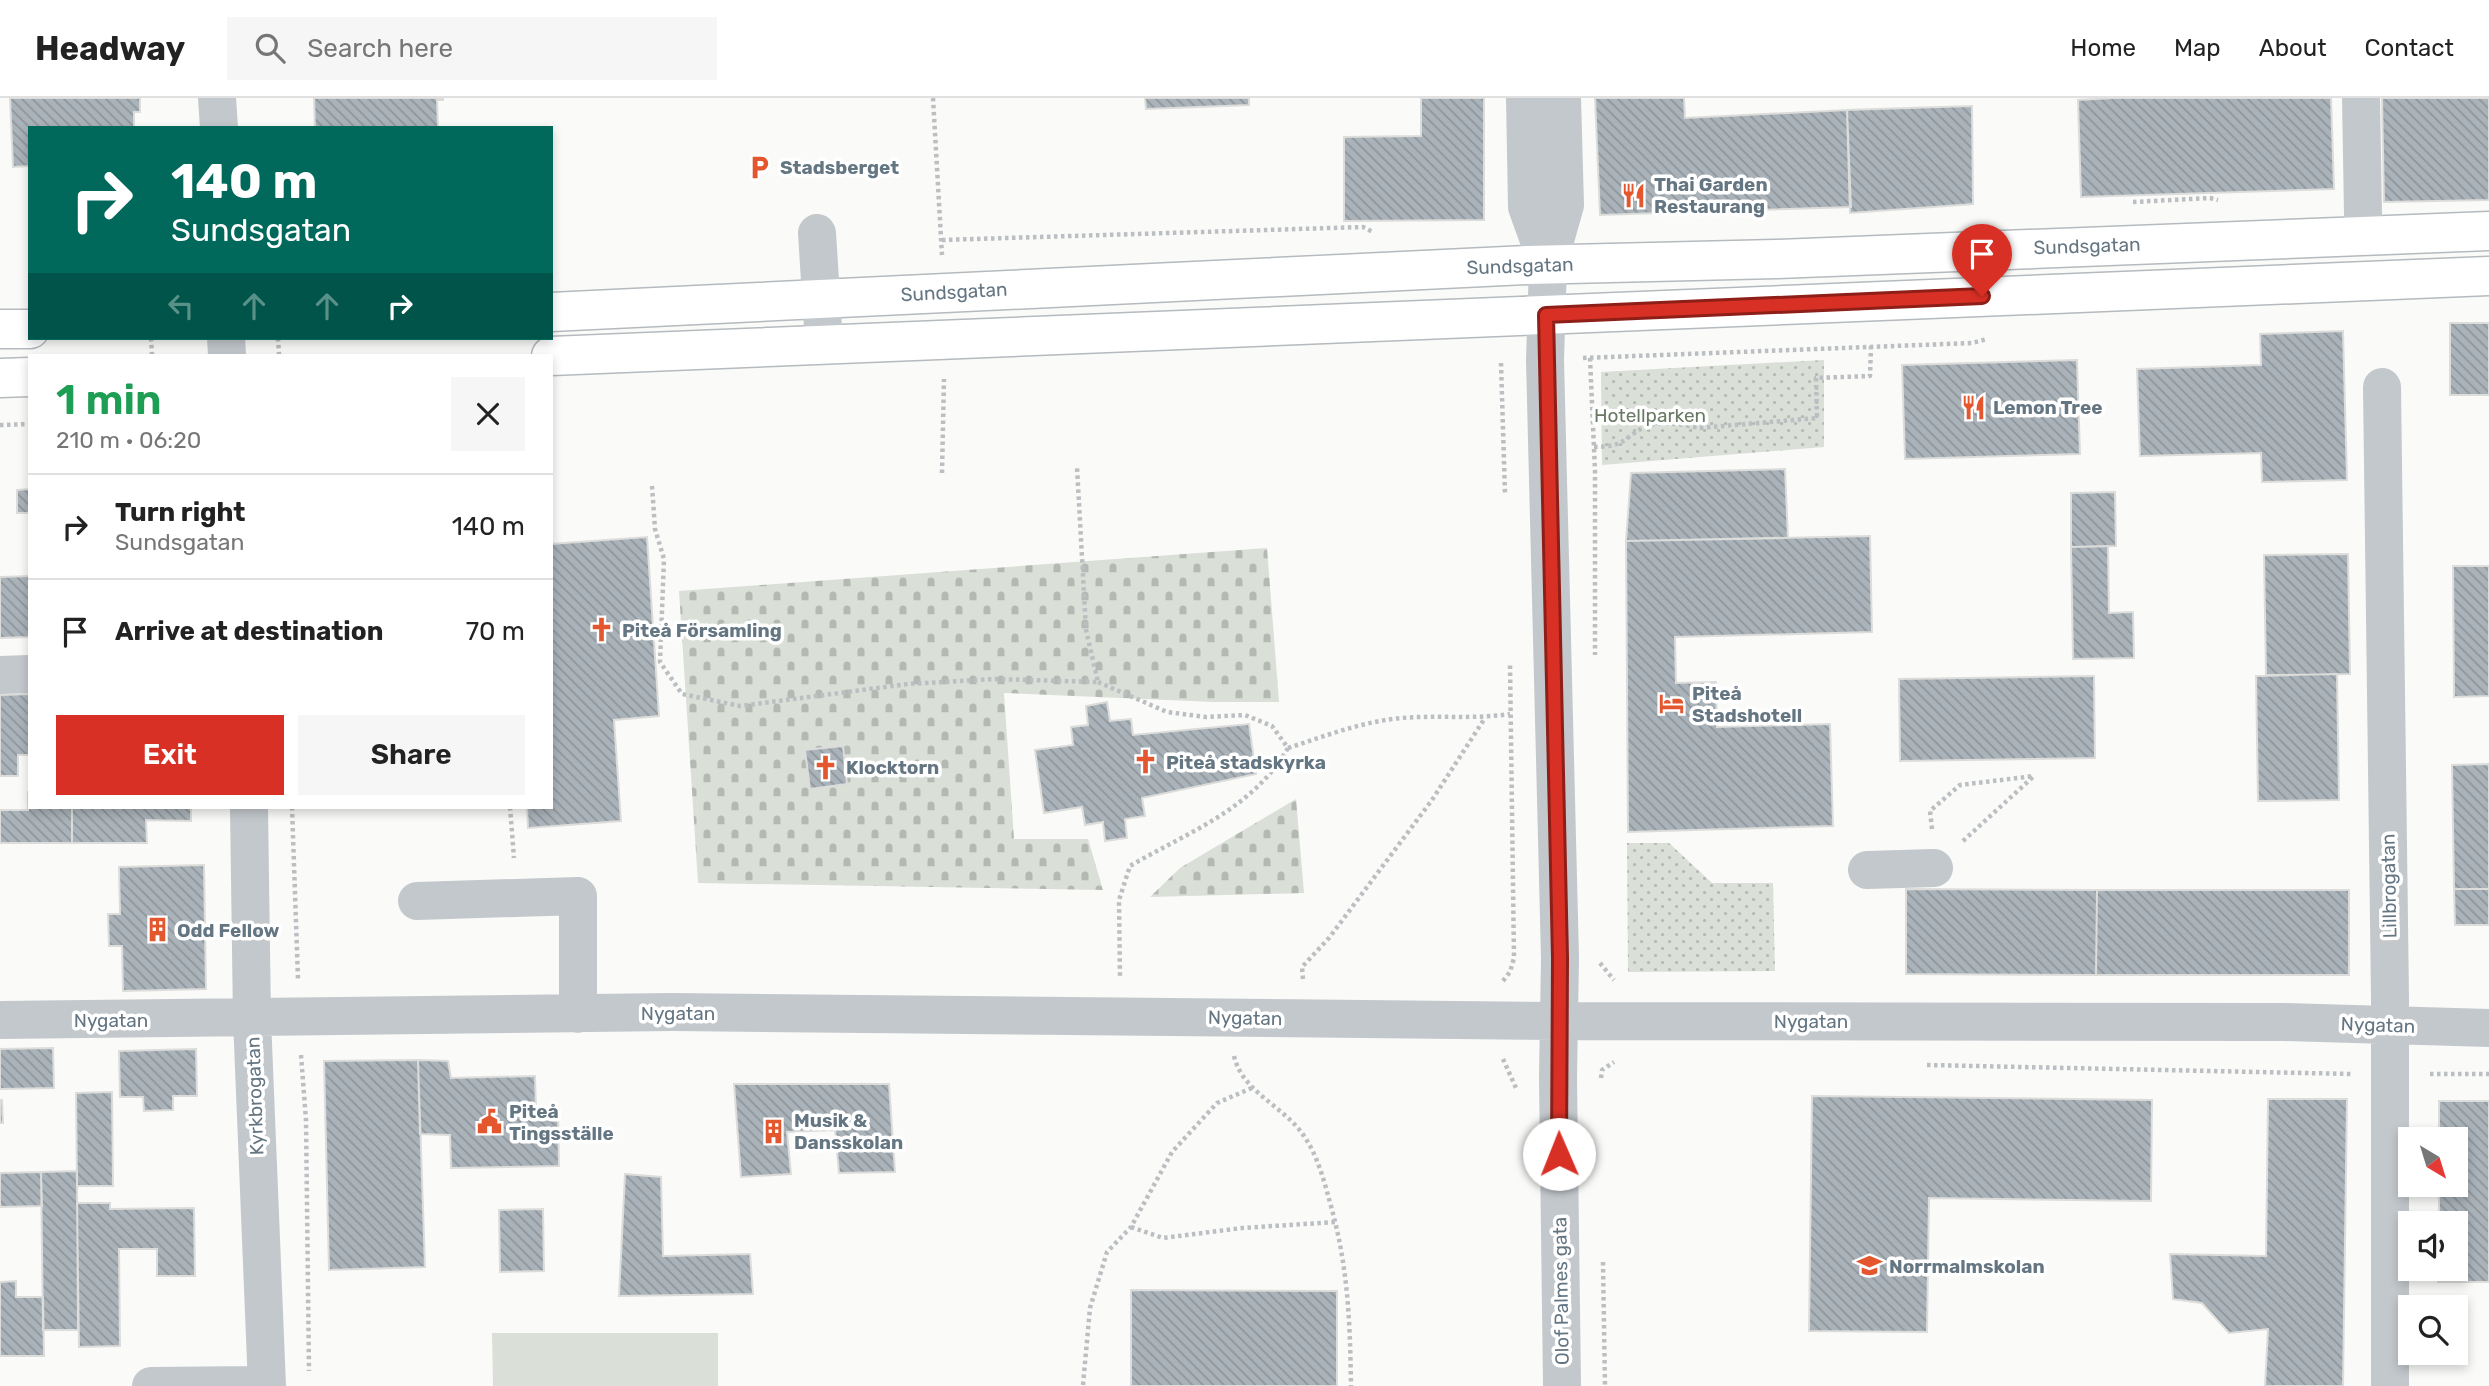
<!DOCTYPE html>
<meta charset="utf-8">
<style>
:root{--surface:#fff;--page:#f6f6f6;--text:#222;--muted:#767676;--line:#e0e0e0;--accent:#d93025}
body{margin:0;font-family:Rubik,sans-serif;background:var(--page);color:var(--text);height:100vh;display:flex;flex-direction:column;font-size:26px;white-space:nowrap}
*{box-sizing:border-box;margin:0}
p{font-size:23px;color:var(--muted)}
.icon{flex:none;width:38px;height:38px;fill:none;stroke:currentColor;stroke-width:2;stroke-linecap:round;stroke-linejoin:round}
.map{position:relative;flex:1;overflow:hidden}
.panel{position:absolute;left:28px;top:256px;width:525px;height:455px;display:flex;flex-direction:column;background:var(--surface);border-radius:0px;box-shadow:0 4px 10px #0003}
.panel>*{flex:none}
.hud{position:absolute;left:28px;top:28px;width:525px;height:214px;border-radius:0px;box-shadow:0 4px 10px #0003;background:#00695c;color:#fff;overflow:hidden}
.needle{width:46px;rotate:142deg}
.fabs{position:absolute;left:2398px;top:1029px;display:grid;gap:14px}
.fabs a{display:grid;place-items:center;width:70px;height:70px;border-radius:0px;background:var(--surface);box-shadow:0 4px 10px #0003;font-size:35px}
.pin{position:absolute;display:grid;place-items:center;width:60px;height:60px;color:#fff;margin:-72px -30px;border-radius:50% 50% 50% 0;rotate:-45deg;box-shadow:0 0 7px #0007}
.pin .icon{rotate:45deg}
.me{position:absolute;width:77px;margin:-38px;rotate:359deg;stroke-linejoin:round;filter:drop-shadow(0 0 5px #0008)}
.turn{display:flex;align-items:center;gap:24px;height:147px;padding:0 28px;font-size:32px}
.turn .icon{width:91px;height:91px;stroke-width:2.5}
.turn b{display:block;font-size:49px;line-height:60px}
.lanes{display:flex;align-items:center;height:66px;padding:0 28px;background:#0003;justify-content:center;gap:35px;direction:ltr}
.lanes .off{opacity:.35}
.round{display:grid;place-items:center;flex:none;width:74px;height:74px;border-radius:0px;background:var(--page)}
.overview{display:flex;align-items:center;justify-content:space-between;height:119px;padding:0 28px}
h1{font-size:42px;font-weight:600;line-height:52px;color:#1e9e55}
.button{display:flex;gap:14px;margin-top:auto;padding:14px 28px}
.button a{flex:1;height:80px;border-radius:0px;background:var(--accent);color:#fff;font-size:28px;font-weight:600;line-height:80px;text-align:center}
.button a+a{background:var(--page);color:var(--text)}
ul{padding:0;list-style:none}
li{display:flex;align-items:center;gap:21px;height:105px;padding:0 28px;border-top:2px solid var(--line)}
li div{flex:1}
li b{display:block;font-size:26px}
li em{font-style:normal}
header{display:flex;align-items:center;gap:42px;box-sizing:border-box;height:98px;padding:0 35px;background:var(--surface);border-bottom:2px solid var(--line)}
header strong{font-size:33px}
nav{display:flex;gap:38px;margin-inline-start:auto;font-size:24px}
.search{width:490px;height:63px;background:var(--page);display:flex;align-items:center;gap:18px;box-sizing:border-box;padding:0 24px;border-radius:0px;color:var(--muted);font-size:26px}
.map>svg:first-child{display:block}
.grass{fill:url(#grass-dots)}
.cemetery{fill:url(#cemetery-stones)}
.pitch{fill:#dadfd7}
.building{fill:url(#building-back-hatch);stroke:#dcdcda;stroke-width:2}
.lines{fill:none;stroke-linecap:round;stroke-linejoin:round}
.major-casing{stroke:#b5babe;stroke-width:41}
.path{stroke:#bbbfc2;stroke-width:4.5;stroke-dasharray:3.5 3.5;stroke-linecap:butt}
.minor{stroke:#c3c8cc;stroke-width:38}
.major{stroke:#fff;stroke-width:38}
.route-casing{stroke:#8d1f18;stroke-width:18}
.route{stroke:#d93025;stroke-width:12}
.labels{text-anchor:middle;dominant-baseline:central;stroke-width:7;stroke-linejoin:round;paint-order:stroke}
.poi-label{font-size:19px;font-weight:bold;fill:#657683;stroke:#fff;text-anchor:start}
.street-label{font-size:19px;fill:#657683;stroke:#fff}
.park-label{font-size:19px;fill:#687a64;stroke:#fff}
</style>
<header>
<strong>Headway</strong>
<div class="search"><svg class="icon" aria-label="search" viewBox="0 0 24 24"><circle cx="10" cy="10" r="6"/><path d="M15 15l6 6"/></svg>Search here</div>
<nav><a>Home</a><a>Map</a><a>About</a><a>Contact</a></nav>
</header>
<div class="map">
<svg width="2489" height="1288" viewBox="0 0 2489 1288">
<defs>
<pattern id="grass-dots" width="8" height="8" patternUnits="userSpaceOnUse" patternTransform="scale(1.75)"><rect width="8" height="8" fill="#dadfd7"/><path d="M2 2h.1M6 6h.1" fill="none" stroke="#b4b9b4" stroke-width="1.8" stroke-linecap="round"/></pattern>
<pattern id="cemetery-stones" width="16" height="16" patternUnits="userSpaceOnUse" patternTransform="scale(1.75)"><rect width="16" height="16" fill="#dadfd7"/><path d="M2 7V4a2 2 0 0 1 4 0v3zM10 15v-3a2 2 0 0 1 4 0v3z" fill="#b4b9b4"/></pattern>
<pattern id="building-back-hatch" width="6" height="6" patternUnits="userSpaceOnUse" patternTransform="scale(1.75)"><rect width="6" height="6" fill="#aab3b9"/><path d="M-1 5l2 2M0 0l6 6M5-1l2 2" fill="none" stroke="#8e969c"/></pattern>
</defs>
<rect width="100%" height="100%" fill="#fafaf8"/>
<!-- grass -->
<path class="grass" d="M 1824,262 L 1824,349 L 1602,367 L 1601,274 Z
M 1627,745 L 1669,745 L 1712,785 L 1773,785 L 1775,873 L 1628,874 Z"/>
<!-- cemetery -->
<path class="cemetery" d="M 1267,450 L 1279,604 L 1214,604 L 1004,595 L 1014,741 L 1088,741 L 1103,792 L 698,785 L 679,493 Z
M 1296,701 L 1304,795 L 1150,799 L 1180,770 Z"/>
<!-- pitch -->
<path class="pitch" d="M 492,1235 L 718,1235 L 718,1288 L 493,1288 Z"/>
<!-- building -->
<path class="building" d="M 10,0 L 140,0 L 140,14 L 134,14 L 134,30 L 30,30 L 30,68 L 13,69 Z
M 314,0 L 443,0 L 443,2 L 437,2 L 438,30 L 315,30 Z
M 1145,0 L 1249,0 L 1249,7 L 1146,11 Z
M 1421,0 L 1484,0 L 1484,122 L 1344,123 L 1344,39 L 1421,38 Z
M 1595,0 L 1684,0 L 1685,20 L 1847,12 L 1851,109 L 1600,117 Z
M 2114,0 L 2331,0 L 2334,91 L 2081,99 L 2078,2 Z
M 2382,0 L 2489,0 L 2489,102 L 2384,104 Z
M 1972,8 L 1973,106 L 1850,115 L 1847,12 Z
M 2450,225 L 2489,225 L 2489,297 L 2450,297 Z
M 2343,233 L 2347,382 L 2262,384 L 2261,355 L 2140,358 L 2137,271 L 2261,267 L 2260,236 Z
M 2077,262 L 2080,356 L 1905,361 L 1902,267 Z
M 1785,371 L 1788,440 L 1626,443 L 1631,375 Z
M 30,391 L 30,415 L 17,415 L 17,392 Z
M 2115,394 L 2116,448 L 2071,449 L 2071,395 Z
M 1870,438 L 1872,534 L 1675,539 L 1676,585 L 1716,584 L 1717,629 L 1830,626 L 1833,728 L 1628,734 L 1626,443 Z
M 647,439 L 659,618 L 614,622 L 621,723 L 528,730 L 527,709 L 551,709 L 551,446 Z
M 2108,448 L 2109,515 L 2133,514 L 2134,560 L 2073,561 L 2071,449 Z
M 2348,456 L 2350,576 L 2266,577 L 2264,457 Z
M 2453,468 L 2489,468 L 2489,598 L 2454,599 Z
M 30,478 L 30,539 L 0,540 L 0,479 Z
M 2337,576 L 2339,702 L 2258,703 L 2256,578 Z
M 2094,578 L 2095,660 L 1900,663 L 1899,581 Z
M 30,596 L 30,657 L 18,657 L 18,678 L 0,678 L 0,597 Z
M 1107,604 L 1110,623 L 1131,621 L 1133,637 L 1249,626 L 1256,676 L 1142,700 L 1145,718 L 1125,721 L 1127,740 L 1105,743 L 1103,724 L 1085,727 L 1082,709 L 1044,715 L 1035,652 L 1073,647 L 1071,629 L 1088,627 L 1086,608 Z
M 843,648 L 847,686 L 810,691 L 805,652 Z
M 2489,666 L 2489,791 L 2454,791 L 2452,667 Z
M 28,693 L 30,709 L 72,709 L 72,745 L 0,745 L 0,712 L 28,712 Z
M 72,709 L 191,709 L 191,723 L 146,722 L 147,745 L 72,745 Z
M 204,767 L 206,891 L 123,893 L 122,848 L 109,848 L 108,816 L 120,816 L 119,769 Z
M 1906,791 L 2097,792 L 2096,877 L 1906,876 Z
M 2454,791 L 2489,791 L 2489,827 L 2455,827 Z
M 2097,792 L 2349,792 L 2349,877 L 2096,877 Z
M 53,950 L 54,990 L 0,991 L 0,951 Z
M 196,951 L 197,998 L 173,998 L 173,1012 L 144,1013 L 143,999 L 120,999 L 119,953 Z
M 418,962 L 448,963 L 451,980 L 535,978 L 536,1011 L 558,1011 L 559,1068 L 451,1070 L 450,1037 L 420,1036 Z
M 418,962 L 425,1169 L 329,1172 L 324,963 Z
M 734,986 L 889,986 L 895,1074 L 839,1075 L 835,1032 L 787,1034 L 791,1076 L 741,1079 Z
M 112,994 L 113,1088 L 77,1088 L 76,995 Z
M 1812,998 L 2152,1002 L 2151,1103 L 1929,1100 L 1927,1234 L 1809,1233 Z
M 2268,1001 L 2347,1001 L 2343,1288 L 2265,1288 L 2268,1231 L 2229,1235 L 2202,1205 L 2173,1201 L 2170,1156 L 2266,1158 Z
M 0,1002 L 2,1002 L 3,1025 L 0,1025 Z
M 2439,1003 L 2489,1003 L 2489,1184 L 2438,1184 L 2438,1171 L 2455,1171 L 2455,1125 L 2439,1125 L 2439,1087 L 2455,1087 L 2455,1041 L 2439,1041 Z
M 77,1073 L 78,1232 L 43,1232 L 41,1074 Z
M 41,1074 L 42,1108 L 0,1109 L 0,1075 Z
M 625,1076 L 661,1079 L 663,1158 L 750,1156 L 753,1196 L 619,1198 Z
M 77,1105 L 110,1105 L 110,1111 L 194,1110 L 195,1178 L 157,1178 L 157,1151 L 119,1151 L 120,1248 L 79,1249 Z
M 543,1111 L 544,1173 L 500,1174 L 499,1112 Z
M 16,1183 L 16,1199 L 43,1199 L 44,1258 L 0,1258 L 0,1184 Z
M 1131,1192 L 1337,1193 L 1337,1288 L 1131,1288 Z"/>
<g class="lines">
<defs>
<path id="major" d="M 551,214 L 1527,167 L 1776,161 L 2489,133
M 0,231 L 30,231
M 551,258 L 2489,178
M 0,280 L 30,279"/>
</defs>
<!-- major casing -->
<use href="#major" class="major-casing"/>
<!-- path -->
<path class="path" d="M 933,0 L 942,157
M 2133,104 L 2210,100 L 2218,102
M 942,142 L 1363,129 L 1373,134
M 151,240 L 152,257
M 278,240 L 279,257
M 1583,260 L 1972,245 L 1987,241
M 1590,260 L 1595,373 L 1595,557
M 1501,265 L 1505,396
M 0,327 L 30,326
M 1594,349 C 1625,348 1620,343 1644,329 C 1658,322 1685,327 1700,330 L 1817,320 L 1816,280 L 1870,278 L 1871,248
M 942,375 L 944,281
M 652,388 L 655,431 L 664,461 L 660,564 L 682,596 L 740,608 L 908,586 L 995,581 L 1098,584 L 1086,532 L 1077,369
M 1098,584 L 1167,614 L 1206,619 L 1245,617 L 1272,628 L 1288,650 C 1252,712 1188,734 1130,768 L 1119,802 L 1120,880
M 1288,650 C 1322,639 1356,626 1392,621 C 1431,616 1471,622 1510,616
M 292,709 L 298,881
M 510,709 L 514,760
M 1932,731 L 1930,713 L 1960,687 L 2034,678
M 1963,743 L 2034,678
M 1600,865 L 1614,882
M 1303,881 L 1302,869 L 1329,840 L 1432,702 L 1485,620
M 1503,883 L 1510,874 L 1514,860 L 1510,566
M 301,957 L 306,1022 L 309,1273
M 1234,958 C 1243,996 1286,1008 1306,1041 C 1317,1058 1324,1082 1329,1101 C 1348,1166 1350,1221 1351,1288
M 1503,961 L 1516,990
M 1927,967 L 2352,976
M 2430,976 L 2489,976
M 1601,980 L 1602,972 L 1614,964
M 1131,1129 L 1163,1140 L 1242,1130 L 1336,1124
M 1603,1164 L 1605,1288
M 1083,1287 L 1090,1210 L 1107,1154 L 1131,1129 L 1172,1054 L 1217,1005 L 1252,990"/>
<!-- minor -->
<path class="minor" d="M 217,0 L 219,30
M 1525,0 L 1527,109 L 1548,167
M 1562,0 L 1565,107 L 1548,167 L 1545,262 L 1560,860 L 1558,979 L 1562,1288
M 2361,0 L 2363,116
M 817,135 L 824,246
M 226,240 L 227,257
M 2382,289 L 2390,900 L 2390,1288
M 0,577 L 30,576
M 249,709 L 252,921 L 267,1288
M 1867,772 L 1934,770
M 417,803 L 578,798 L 578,916
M 0,922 L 672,914 L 1560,923 L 2283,924 L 2489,930
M 151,1288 L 267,1287"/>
<!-- major -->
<use href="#major" class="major"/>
</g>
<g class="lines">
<defs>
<path id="route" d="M 1559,1056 L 1560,860 L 1546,217 L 1982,198"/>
</defs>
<!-- route casing -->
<use href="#route" class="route-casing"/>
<!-- route -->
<use href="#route" class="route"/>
</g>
<!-- icons -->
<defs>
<symbol id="parking-bare" viewBox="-9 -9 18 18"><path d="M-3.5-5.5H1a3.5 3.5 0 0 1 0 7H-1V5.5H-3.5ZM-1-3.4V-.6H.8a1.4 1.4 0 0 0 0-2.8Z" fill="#e4572e" stroke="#fff" stroke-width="2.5" paint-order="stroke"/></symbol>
<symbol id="restaurant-bare" viewBox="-9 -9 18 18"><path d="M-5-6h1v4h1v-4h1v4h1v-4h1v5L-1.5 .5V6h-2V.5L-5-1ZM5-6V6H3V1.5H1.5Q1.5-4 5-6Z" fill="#e4572e" stroke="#fff" stroke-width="2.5" paint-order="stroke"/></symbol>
<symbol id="church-bare" viewBox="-9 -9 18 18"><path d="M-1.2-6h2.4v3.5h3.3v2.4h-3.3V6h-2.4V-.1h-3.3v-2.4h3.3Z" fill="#e4572e" stroke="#fff" stroke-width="2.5" paint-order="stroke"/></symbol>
<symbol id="hotel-bare" viewBox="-9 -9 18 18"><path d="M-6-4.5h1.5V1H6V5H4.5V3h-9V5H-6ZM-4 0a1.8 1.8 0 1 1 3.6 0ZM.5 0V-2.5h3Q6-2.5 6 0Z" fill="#e4572e" stroke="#fff" stroke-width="2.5" paint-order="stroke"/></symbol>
<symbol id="building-bare" viewBox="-9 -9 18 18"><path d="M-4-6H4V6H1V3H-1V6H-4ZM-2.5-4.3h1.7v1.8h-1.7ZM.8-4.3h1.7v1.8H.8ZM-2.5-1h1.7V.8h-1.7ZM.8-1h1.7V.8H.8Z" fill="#e4572e" stroke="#fff" stroke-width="2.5" paint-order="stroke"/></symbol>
<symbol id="civic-bare" viewBox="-9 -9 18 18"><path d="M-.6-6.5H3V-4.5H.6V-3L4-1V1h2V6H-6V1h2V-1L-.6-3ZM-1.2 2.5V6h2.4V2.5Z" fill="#e4572e" stroke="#fff" stroke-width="2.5" paint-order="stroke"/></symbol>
<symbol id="school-bare" viewBox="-9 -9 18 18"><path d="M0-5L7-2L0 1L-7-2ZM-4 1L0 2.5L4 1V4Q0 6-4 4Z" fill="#e4572e" stroke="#fff" stroke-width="2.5" paint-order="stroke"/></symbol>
</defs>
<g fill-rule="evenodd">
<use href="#parking-bare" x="742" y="52" width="35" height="35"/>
<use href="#restaurant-bare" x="1616" y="80" width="35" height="35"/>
<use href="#restaurant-bare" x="1956" y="292" width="35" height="35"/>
<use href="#church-bare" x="584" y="514" width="35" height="35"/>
<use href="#hotel-bare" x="1654" y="588" width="35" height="35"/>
<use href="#church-bare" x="1128" y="646" width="35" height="35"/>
<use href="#church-bare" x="808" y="652" width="35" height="35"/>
<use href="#building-bare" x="140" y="814" width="35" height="35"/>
<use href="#civic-bare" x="472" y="1006" width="35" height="35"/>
<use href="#building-bare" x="756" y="1016" width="35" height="35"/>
<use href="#school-bare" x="1852" y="1150" width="35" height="35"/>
</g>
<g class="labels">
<!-- poi labels -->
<g class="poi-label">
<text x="780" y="69">Stadsberget</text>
<text x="1654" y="86">Thai Garden<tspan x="1654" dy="22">Restaurang</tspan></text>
<text x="1993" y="309">Lemon Tree</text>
<text x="622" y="532">Piteå Församling</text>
<text x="1692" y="595">Piteå<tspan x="1692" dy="22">Stadshotell</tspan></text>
<text x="1166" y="664">Piteå stadskyrka</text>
<text x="846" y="669">Klocktorn</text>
<text x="177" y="832">Odd Fellow</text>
<text x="509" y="1013">Piteå<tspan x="509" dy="22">Tingsställe</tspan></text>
<text x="794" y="1022">Musik &amp;<tspan x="794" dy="22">Dansskolan</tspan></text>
<text x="1889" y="1168">Norrmalmskolan</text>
</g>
<!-- street labels -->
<g class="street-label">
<text transform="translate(2087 148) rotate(-2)">Sundsgatan</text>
<text transform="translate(1520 168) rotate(-2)">Sundsgatan</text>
<text transform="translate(954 194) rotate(-3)">Sundsgatan</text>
<text transform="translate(2389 788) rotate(-91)">Lillbrogatan</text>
<text x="678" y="915">Nygatan</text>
<text transform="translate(1245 920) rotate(1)">Nygatan</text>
<text x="111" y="922">Nygatan</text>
<text x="1811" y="923">Nygatan</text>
<text transform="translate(2378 927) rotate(2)">Nygatan</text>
<text transform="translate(255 998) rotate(-92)">Kyrkbrogatan</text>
<text transform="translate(1561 1193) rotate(-91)">Olof Palmes gata</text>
</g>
<!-- park labels -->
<g class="park-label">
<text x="1650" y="317">Hotellparken</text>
</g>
</g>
</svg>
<div class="fabs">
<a><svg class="needle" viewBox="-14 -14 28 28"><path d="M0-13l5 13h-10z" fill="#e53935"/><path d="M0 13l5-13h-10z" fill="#767676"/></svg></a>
<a><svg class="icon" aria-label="sound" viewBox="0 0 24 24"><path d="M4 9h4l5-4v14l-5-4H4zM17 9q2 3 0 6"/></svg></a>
<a><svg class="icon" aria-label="search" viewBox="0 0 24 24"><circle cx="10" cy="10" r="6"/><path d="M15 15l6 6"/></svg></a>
</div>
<div class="pin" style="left:1982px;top:198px;background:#d93025"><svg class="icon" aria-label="arrive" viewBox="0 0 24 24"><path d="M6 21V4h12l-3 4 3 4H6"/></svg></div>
<svg class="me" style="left:1559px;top:1056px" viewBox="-20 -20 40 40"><circle r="19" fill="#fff"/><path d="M0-13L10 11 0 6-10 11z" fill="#d93025"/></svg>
<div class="hud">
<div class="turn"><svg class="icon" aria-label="right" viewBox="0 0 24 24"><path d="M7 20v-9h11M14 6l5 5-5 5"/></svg><div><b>140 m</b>Sundsgatan</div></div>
<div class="lanes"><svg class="icon off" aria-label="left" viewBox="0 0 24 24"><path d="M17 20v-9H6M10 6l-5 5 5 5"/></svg><svg class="icon off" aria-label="ahead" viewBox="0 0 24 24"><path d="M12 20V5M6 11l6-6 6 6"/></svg><svg class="icon off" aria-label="ahead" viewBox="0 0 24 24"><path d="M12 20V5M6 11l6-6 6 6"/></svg><svg class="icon" aria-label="right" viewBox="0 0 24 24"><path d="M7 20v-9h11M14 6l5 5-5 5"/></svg></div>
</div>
<section class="panel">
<div class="overview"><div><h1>1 min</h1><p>210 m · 06:20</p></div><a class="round"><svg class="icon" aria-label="close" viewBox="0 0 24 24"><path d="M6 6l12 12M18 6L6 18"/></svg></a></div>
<ul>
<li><svg class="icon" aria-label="right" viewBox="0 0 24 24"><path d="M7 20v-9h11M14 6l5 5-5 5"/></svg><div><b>Turn right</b><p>Sundsgatan</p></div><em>140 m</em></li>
<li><svg class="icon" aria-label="arrive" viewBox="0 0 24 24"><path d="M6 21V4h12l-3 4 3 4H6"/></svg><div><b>Arrive at destination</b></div><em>70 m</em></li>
</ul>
<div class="button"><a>Exit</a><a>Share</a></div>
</section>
</div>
